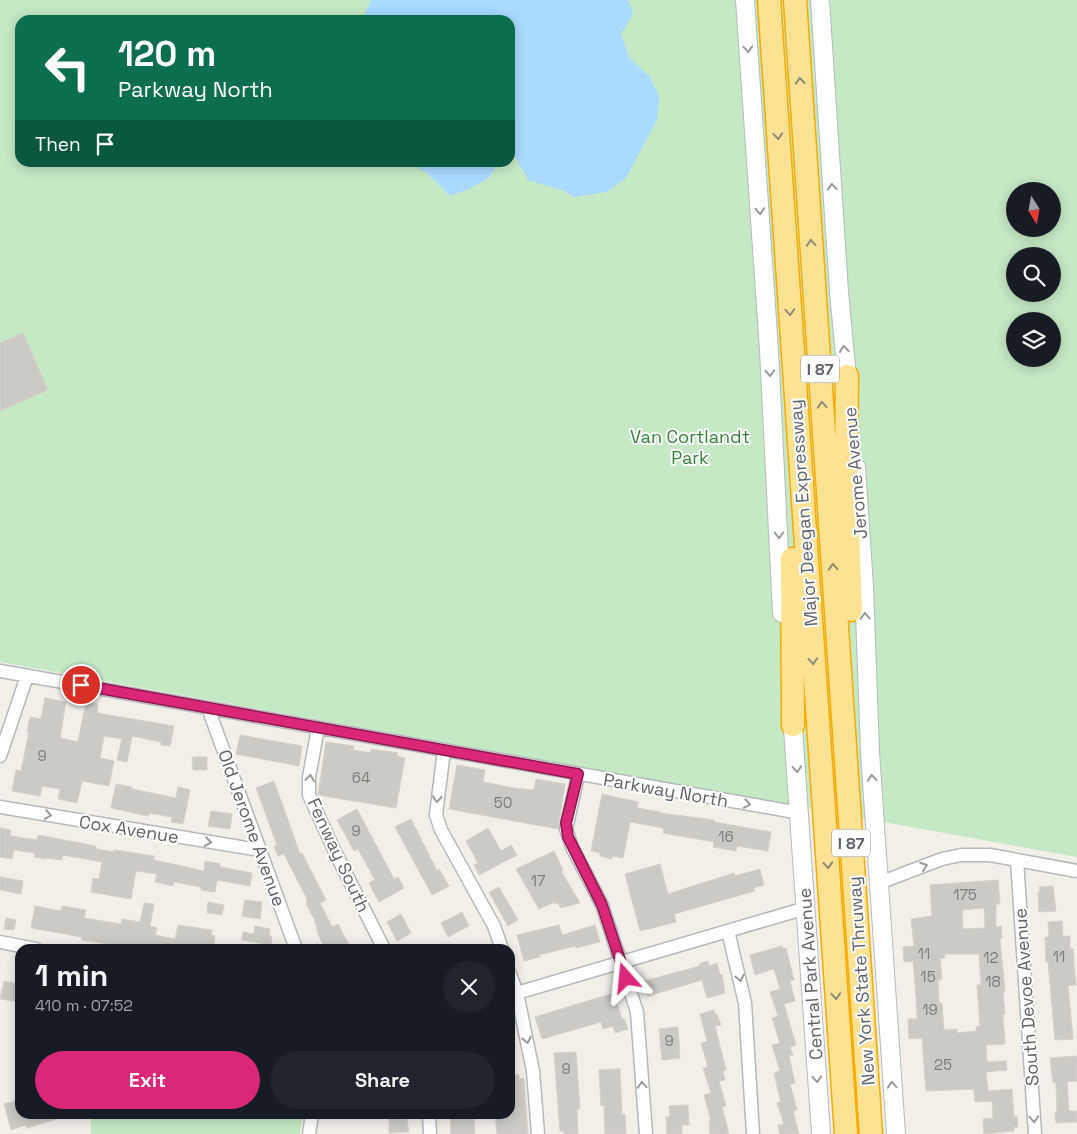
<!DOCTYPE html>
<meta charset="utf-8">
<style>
:root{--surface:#171b24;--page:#20242c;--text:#f1f3f6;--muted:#9ea1a6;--accent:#db2777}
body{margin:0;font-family:"Space Grotesk",sans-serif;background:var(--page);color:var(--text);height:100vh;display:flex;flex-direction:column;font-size:19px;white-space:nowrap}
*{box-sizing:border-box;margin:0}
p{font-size:16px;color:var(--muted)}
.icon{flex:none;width:28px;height:28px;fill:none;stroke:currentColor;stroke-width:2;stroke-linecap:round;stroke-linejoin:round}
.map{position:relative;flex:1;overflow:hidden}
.sheet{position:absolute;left:15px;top:944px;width:500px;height:175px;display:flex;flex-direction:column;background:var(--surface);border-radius:15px;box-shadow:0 2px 12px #0003}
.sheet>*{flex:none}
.hud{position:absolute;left:15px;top:15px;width:500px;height:152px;border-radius:15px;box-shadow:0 2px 12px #0003;background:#0b6e4f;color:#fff;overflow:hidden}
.needle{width:32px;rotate:169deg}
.tools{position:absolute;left:1006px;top:182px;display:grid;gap:10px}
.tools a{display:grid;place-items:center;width:55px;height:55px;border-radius:50%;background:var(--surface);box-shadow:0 2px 12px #0003;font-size:25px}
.pin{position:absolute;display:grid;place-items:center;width:42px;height:42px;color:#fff;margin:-21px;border:2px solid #fff;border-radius:50%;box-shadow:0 1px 5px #0007}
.me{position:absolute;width:55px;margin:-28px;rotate:342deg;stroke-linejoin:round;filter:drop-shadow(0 0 4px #0008)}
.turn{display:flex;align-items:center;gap:18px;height:105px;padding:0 20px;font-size:22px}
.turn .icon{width:65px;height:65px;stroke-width:2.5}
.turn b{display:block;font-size:35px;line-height:42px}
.then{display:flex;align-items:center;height:48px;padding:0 20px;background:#0003;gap:10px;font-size:19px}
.round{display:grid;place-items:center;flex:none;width:52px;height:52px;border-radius:26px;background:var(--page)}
.head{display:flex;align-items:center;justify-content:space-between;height:85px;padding:0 20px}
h1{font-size:30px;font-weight:600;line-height:38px}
.cta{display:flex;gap:10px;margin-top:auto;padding:10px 20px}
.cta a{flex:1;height:58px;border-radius:30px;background:var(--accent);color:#fff;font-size:20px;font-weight:600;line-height:58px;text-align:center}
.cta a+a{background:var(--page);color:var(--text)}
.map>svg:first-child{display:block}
.green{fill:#c5e8c5;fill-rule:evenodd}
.water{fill:#aadaff}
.building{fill:#cccac5;stroke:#d6d1c6;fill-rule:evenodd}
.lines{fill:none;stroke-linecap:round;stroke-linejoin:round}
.minor-casing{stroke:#b5b8bc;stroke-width:15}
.secondary-casing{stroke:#b6babf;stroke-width:20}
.motorway-casing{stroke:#f9ab00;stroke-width:25}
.minor{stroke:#fff;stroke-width:12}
.secondary{stroke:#fff;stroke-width:18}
.motorway{stroke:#fde293;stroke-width:22}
.oneway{stroke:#979a9d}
.oneway2{stroke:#8e8975}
.route-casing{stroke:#8e194d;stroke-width:12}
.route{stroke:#db2777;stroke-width:9}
.labels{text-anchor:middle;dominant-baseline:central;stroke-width:4;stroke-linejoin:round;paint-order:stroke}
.number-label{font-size:15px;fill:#7a7d7f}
.shield{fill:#fff;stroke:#8f9295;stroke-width:1}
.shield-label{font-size:16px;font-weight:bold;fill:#5f6368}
.park-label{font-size:18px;fill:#348238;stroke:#fff}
.street-label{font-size:18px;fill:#5f6368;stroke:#fff}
</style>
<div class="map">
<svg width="1077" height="1134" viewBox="0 0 1077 1134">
<rect width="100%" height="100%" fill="#f1efe8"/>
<!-- green -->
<path class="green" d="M 0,0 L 1077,0 L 1077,857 L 0,662 ZM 20,20 L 510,20 L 510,162 L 20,162 ZM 1015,191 L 1052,191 L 1052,229 L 1015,229 ZM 1015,256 L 1052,256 L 1052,294 L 1015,294 ZM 1015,321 L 1052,321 L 1052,359 L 1015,359 Z
M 91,1114 L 303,1114 L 300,1134 L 91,1134 Z"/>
<!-- water -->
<path class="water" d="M 371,0 L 628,0 L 633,11 L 630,20 L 621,33 L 629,57 L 650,77 L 659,97 L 657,120 L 626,178 L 606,192 L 574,197 L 564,191 L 528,180 L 513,153 L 510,153 L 510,20 L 365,20 L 365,13 Z
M 410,163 L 498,163 L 489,178 L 469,189 L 450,196 L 427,173 Z"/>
<!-- building -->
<path class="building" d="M 23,333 L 48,390 L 0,411 L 0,343 Z
M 45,698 L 66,702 L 60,738 L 78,742 L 86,702 L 98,704 L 97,713 L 174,726 L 170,746 L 161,745 L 161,742 L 132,736 L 127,762 L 117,760 L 122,739 L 104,736 L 100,758 L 114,761 L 109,786 L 82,781 L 77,803 L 58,799 L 60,789 L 42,786 L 40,796 L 12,791 L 16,770 L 21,771 L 29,732 L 27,732 L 30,717 L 41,719 Z
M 240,735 L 302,746 L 299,766 L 236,754 Z
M 326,742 L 354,746 L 353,750 L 371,753 L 371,749 L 398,753 L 397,756 L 405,758 L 396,808 L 318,795 Z
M 192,757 L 207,757 L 207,770 L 193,770 Z
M 457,765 L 485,770 L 483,782 L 514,788 L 534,790 L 536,779 L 565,784 L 558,829 L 449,809 Z
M 274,781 L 300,854 L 302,853 L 326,900 L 320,903 L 332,927 L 338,924 L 351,949 L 325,949 L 318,934 L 315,921 L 306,903 L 307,902 L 306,897 L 284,854 L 278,856 L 274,846 L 277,845 L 256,788 Z
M 116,784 L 132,787 L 132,789 L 176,798 L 178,787 L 190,790 L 183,824 L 171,822 L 172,817 L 149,813 L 148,816 L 111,808 Z
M 602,794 L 638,802 L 637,808 L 661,812 L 660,813 L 714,820 L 714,822 L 771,832 L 768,851 L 737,846 L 736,851 L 713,847 L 714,842 L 663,833 L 664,828 L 630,822 L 623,858 L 612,856 L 612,859 L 600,856 L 600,853 L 591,851 Z
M 357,809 L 394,879 L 398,877 L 404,888 L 379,902 L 369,883 L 375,880 L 358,849 L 354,851 L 337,820 Z
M 211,811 L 232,814 L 230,829 L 208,826 Z
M 411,819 L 437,871 L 439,869 L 449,886 L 432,895 L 395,827 Z
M 0,828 L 11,830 L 10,836 L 37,840 L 38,835 L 96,846 L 96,849 L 114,852 L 114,850 L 154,856 L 154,860 L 204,871 L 205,861 L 220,864 L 220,867 L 252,873 L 250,886 L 217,880 L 215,892 L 201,890 L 201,887 L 174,882 L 173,886 L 155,882 L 157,874 L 136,871 L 131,899 L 91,892 L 93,878 L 99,879 L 102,862 L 63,855 L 62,860 L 47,858 L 46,859 L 34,857 L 35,853 L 14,850 L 12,859 L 0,857 Z
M 488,828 L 501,851 L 511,845 L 517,855 L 479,875 L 474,865 L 478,863 L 466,841 Z
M 554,851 L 563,870 L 561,871 L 580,903 L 561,908 L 558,903 L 555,904 L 554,902 L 539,909 L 516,869 Z
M 660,864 L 668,894 L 734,873 L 735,876 L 760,869 L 764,885 L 754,888 L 755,891 L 674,914 L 676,922 L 640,931 L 625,874 Z
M 0,877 L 23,881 L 21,894 L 0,890 Z
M 998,880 L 1000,904 L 996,904 L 996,927 L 1001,926 L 1002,938 L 1000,939 L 1005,991 L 1003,991 L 1005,1014 L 1003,1015 L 1005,1044 L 986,1045 L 987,1062 L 1006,1061 L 1007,1070 L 986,1072 L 988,1091 L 1012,1089 L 1014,1117 L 1017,1116 L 1018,1127 L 1014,1127 L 1014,1131 L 984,1134 L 983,1119 L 993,1118 L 992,1101 L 975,1102 L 974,1089 L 926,1091 L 922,1038 L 909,1039 L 908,1019 L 917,1019 L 916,997 L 913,961 L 904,962 L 903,947 L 914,946 L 911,919 L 932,916 L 930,885 ZM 984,908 L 985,928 L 963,929 L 962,910 ZM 944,954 L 979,954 L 981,985 L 977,985 L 980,1026 L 976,1027 L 976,1031 L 957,1033 L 957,1029 L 944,1030 L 942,1003 L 939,1003 L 938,980 L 942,980 L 940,959 L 945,958 Z
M 1053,886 L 1056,911 L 1039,912 L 1038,892 L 1040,892 L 1039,887 Z
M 499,887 L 518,920 L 508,926 L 489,892 Z
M 245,900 L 262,902 L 260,919 L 242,916 Z
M 208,902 L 224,905 L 222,915 L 207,913 Z
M 144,903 L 154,904 L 150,926 L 157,928 L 155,935 L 175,939 L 178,925 L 212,930 L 211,935 L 215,936 L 213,949 L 141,949 L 82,940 L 82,937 L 31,928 L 35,906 L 61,911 L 62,906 L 86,910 L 84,918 L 121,924 L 122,919 L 140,922 Z
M 462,912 L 469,926 L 448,937 L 441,923 Z
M 401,914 L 411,933 L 397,941 L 387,922 Z
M 6,918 L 16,920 L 14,930 L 4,929 Z
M 1062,921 L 1063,936 L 1070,936 L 1070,949 L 1073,949 L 1074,965 L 1076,985 L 1068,986 L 1073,1039 L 1055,1040 L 1048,962 L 1046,962 L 1045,937 L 1049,937 L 1048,922 Z
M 559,925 L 562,935 L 595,925 L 600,942 L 576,948 L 575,946 L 539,955 L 540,957 L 524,961 L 517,935 Z
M 255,926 L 270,929 L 269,936 L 272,936 L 271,945 L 242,940 L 243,932 L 254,934 Z
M 782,946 L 783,949 L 786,948 L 794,980 L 790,981 L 795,1001 L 784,1004 L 796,1045 L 790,1047 L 793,1055 L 789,1056 L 795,1083 L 790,1084 L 797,1110 L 793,1111 L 799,1134 L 780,1134 L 778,1125 L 784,1124 L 777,1103 L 780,1102 L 780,1099 L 774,1073 L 780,1071 L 772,1045 L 780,1043 L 772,1018 L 778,1016 L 770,992 L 780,989 L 774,969 L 755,975 L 750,955 Z
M 708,961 L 709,966 L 717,963 L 720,975 L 722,974 L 725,993 L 707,998 L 702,980 L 648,996 L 644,981 L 700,966 L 699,964 Z
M 4,981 L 20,984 L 20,1002 L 0,999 Z
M 614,993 L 622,1019 L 624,1018 L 628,1029 L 615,1033 L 613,1026 L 603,1029 L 601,1022 L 542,1039 L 535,1017 Z
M 714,1010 L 715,1015 L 717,1014 L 721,1025 L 715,1026 L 726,1070 L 723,1071 L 725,1080 L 719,1081 L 726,1106 L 722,1107 L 729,1134 L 710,1134 L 709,1121 L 711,1121 L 704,1095 L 711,1093 L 703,1068 L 708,1067 L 701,1043 L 707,1041 L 700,1014 Z
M 678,1027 L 680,1058 L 662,1060 L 659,1029 Z
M 576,1052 L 580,1109 L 577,1109 L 578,1134 L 564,1134 L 563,1131 L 560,1131 L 554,1053 Z
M 1077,1056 L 1077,1081 L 1067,1082 L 1069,1111 L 1077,1111 L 1077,1122 L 1056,1123 L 1055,1112 L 1057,1112 L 1056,1083 L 1053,1083 L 1050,1058 Z
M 620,1069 L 622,1114 L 625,1114 L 626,1134 L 605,1134 L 604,1105 L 601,1106 L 599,1070 Z
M 510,1075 L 519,1075 L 519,1079 L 524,1078 L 528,1134 L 497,1134 L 495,1114 L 510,1114 Z
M 20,1100 L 20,1114 L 67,1114 L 67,1116 L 27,1128 L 26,1125 L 11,1130 L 4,1104 Z
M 688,1105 L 689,1125 L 682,1125 L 682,1134 L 667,1134 L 666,1117 L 670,1117 L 669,1106 Z
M 406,1114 L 409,1132 L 389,1133 L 389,1115 Z
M 450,1114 L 474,1114 L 475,1134 L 451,1134 Z"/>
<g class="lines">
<defs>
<path id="minor" d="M 0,671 L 800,813
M 208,708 L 296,949
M 318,728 L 309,777 L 309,795 L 336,854 L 384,949
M 444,750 L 436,815 L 441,830 L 494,926 L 502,949
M 0,756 L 27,676
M 578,775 L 566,829 L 572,847 L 602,905 L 637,1012 L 646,1134
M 0,807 L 259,850
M 1017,860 L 1035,1134
M 879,883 L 942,859 L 961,855 L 990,855 L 1077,871
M 728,931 L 745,1003 L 753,1134
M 0,942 L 36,949
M 510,974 L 517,993 L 533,1071 L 538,1134
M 510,995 L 806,908
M 429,1114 L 430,1134
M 309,1134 L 312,1114"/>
<path id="secondary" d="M 745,0 L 769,350 L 782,613
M 820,0 L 839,292 L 848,388
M 856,467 L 864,586 L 870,752 L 896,1134
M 792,714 L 821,1134"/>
<path id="motorway" d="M 769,0 L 846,1134
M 795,0 L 871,1134
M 847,376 L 846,480 L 851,610
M 792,559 L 793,725"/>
</defs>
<!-- minor casing -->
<use href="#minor" class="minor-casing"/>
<!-- secondary casing -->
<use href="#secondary" class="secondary-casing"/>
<!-- motorway casing -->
<use href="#motorway" class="motorway-casing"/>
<!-- minor -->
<use href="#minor" class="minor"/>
<!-- secondary -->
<use href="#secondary" class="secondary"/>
<!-- motorway -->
<use href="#motorway" class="motorway"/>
</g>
<!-- one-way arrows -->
<defs><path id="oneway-chevron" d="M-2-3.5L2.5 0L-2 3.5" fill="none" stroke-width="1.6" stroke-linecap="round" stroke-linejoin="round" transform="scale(1.25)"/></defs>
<g class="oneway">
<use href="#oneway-chevron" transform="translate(748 49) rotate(86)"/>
<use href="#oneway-chevron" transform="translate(832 187) rotate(-94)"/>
<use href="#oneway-chevron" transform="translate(760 211) rotate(86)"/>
<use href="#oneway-chevron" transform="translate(844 349) rotate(-96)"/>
<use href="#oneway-chevron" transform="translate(770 373) rotate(87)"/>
<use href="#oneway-chevron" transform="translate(779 535) rotate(89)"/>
<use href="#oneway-chevron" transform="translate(865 616) rotate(-92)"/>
<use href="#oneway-chevron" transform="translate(797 769) rotate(86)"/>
<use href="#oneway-chevron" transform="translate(310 778) rotate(-82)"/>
<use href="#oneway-chevron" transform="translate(872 778) rotate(-94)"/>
<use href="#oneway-chevron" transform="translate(437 799) rotate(97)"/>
<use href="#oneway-chevron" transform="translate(747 804) rotate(10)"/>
<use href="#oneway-chevron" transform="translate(48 815) rotate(9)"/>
<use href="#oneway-chevron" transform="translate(208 842) rotate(9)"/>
<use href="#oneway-chevron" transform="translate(924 866) rotate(-20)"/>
<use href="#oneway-chevron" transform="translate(740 978) rotate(77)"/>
<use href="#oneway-chevron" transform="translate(527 1040) rotate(78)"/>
<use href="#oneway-chevron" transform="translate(817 1079) rotate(86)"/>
<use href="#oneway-chevron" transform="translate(642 1085) rotate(-94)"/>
<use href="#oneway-chevron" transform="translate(892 1085) rotate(-94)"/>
<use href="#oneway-chevron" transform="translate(1034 1119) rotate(86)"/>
</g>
<g class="oneway2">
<use href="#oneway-chevron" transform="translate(800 81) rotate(-94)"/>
<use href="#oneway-chevron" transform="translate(778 136) rotate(86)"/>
<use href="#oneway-chevron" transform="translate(811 243) rotate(-94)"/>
<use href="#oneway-chevron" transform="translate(790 312) rotate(86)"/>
<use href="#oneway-chevron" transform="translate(822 405) rotate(-94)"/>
<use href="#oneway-chevron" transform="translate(833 567) rotate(-94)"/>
<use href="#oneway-chevron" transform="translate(813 661) rotate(86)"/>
<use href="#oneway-chevron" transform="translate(828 865) rotate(86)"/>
<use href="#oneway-chevron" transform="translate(836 996) rotate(86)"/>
</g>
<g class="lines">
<defs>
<path id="route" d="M 81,685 L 578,774 L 566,823 L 568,837 L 602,905 L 626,978"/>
</defs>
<!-- route casing -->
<use href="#route" class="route-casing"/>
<!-- route -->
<use href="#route" class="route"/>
</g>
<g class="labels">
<!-- number labels -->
<g class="number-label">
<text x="42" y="755">9</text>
<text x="361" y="777">64</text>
<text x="503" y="802">50</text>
<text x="356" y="830">9</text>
<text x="726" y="836">16</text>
<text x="538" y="880">17</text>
<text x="965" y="894">175</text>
<text x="924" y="953">11</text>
<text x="1059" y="956">11</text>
<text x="991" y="957">12</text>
<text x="928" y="976">15</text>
<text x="993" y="981">18</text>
<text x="930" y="1009">19</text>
<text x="669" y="1040">9</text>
<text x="943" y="1064">25</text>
<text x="566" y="1068">9</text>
</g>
<!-- shield labels -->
<g class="shield">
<rect x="801" y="355.5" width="38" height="27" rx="4"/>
<rect x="832" y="829.5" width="38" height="27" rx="4"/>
</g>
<g class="shield-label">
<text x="820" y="369">I 87</text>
<text x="851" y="843">I 87</text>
</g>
<!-- park labels -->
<g class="park-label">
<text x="690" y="436">Van Cortlandt<tspan x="690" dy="21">Park</tspan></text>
</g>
<!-- street labels -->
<g class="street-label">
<text transform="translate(855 473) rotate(-95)">Jerome Avenue</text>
<text transform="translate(803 513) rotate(-94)">Major Deegan Expressway</text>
<text transform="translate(666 790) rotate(10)">Parkway North</text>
<text transform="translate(252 828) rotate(70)">Old Jerome Avenue</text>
<text transform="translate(129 829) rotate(9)">Cox Avenue</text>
<text transform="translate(339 855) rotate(65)">Fenway South</text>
<text transform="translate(810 974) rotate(-94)">Central Park Avenue</text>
<text transform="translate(861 981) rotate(-94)">New York State Thruway</text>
<text transform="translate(1026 997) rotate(-94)">South Devoe Avenue</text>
</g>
</g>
</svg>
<div class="tools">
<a><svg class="needle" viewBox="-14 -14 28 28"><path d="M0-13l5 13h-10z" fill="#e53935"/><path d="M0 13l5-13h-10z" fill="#9ea1a6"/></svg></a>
<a><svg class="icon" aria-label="search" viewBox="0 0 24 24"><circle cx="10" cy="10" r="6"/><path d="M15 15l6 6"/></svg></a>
<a><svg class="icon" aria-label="layers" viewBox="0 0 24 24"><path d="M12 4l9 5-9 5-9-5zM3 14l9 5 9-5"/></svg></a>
</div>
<div class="pin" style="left:81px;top:685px;background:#d93025"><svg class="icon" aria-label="arrive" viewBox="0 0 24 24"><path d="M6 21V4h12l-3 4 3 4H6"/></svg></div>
<svg class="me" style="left:626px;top:978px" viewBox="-20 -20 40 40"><path d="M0-17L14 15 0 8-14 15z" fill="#db2777" stroke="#fff" stroke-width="4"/></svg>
<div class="hud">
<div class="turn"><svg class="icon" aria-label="left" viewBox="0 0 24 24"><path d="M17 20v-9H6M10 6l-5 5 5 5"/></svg><div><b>120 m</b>Parkway North</div></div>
<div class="then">Then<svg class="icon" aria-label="arrive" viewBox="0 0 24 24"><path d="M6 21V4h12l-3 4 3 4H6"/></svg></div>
</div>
<section class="sheet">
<div class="head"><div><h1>1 min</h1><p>410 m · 07:52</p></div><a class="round"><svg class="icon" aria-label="close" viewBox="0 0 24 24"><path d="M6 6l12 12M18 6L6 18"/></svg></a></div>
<div class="cta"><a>Exit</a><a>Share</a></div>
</section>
</div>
